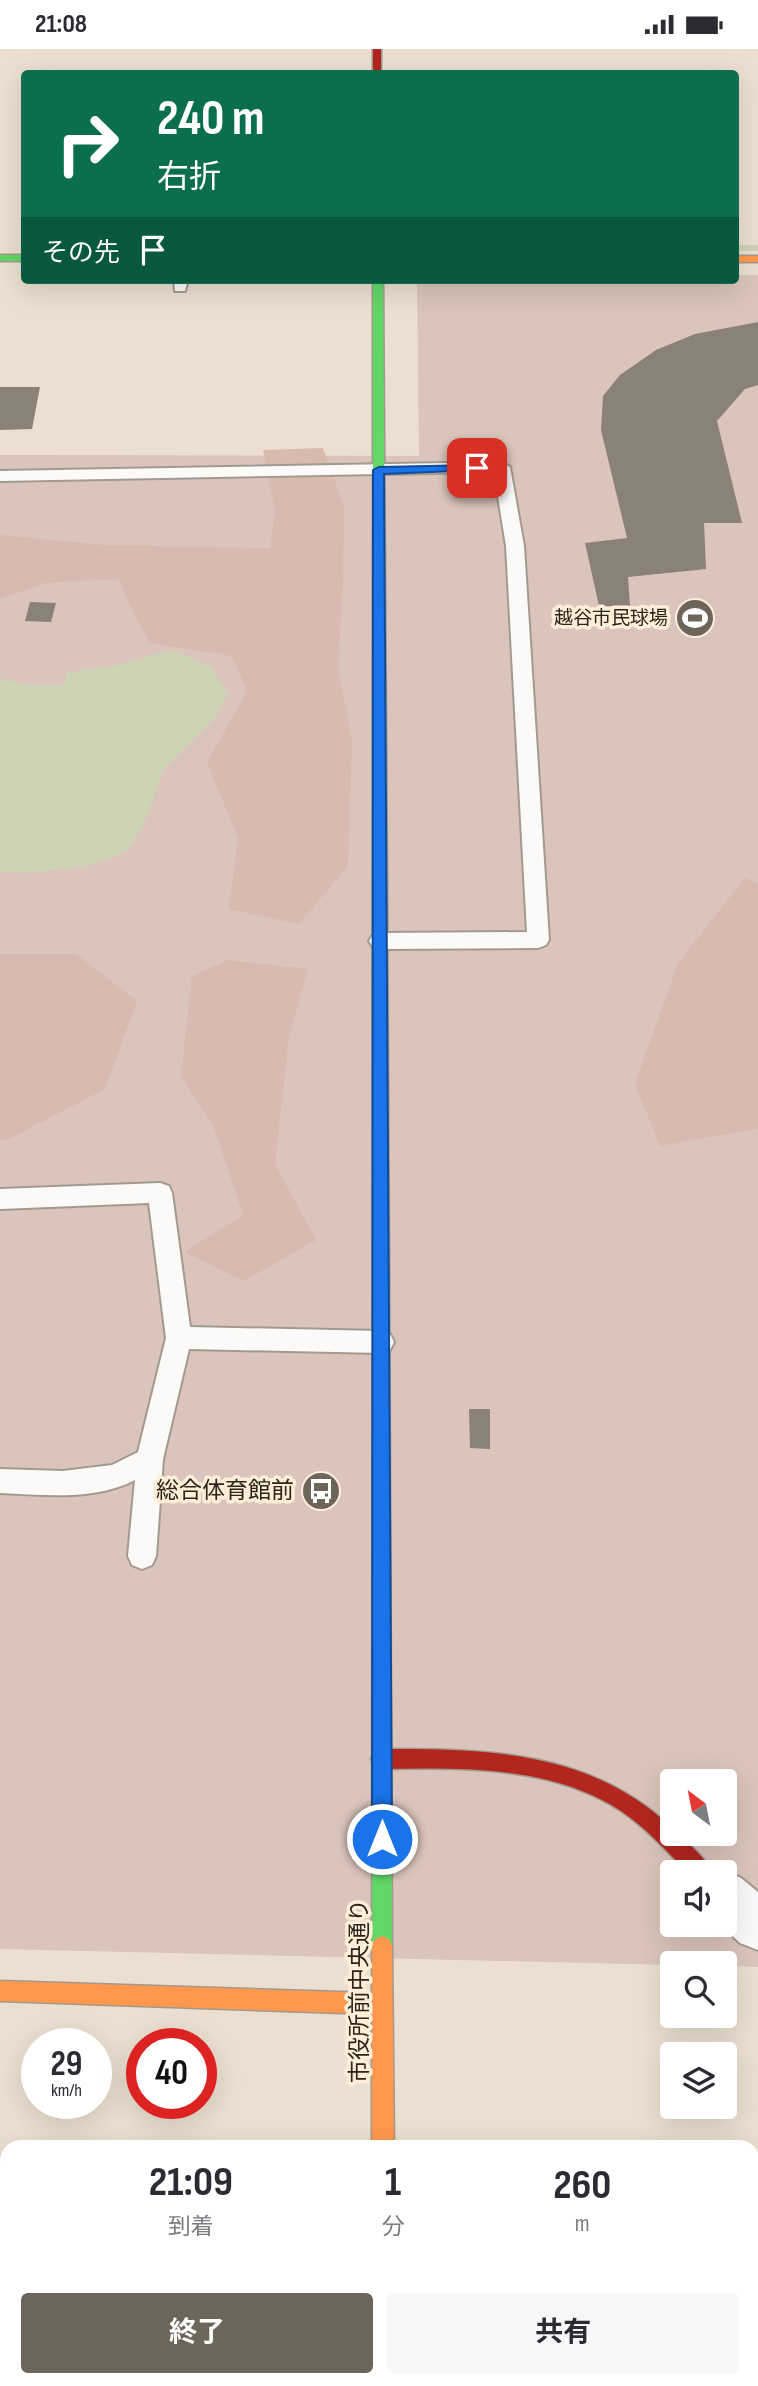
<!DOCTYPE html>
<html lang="ja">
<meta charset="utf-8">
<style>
:root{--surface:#fff;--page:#f7f7f7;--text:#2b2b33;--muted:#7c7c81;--accent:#6e655a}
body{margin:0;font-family:"Sofia Sans Condensed","Noto Sans JP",sans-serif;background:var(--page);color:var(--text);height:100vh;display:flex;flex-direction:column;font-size:26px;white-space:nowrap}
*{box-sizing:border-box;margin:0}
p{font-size:23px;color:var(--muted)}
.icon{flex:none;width:38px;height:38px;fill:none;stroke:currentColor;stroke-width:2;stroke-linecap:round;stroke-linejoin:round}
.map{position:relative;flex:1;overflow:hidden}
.sheet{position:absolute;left:0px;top:2091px;width:760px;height:247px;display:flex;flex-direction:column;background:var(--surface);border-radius:21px 21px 0 0;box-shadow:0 7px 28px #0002}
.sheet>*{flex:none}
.top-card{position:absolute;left:21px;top:21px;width:718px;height:214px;border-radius:7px;box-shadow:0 7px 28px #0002;background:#0b6e4f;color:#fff;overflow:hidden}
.needle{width:46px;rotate:328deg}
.tools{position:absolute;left:660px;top:1720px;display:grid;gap:14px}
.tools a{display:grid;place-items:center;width:77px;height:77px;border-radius:7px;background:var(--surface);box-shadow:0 7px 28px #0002;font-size:35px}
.speed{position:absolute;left:21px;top:1979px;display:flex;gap:14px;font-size:35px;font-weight:700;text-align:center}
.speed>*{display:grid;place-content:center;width:91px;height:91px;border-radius:50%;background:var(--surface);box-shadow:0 7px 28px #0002;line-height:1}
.speed small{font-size:18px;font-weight:400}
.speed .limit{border:10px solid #d22;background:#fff;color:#111}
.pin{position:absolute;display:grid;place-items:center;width:60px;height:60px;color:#fff;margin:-30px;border-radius:14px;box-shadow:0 4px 10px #0006}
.me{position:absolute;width:77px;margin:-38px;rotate:0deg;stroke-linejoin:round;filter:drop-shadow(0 0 5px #0008)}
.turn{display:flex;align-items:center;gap:24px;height:147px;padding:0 21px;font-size:32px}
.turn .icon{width:91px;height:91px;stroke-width:2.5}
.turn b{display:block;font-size:49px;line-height:60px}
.then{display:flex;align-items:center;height:66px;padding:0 21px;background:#0003;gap:14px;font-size:26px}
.eta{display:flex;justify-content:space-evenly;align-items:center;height:119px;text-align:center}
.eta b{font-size:42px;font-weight:700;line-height:49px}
.primary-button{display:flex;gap:14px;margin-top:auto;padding:14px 21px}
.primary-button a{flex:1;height:80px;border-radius:7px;background:var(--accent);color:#fff;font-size:28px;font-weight:700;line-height:80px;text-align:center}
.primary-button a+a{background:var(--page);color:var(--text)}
.status{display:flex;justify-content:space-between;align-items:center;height:49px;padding:0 35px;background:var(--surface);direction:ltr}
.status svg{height:19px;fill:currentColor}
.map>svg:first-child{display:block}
.green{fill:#dac4bb;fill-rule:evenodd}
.forest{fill:#d8bab0}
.water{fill:#cdd4b4}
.pier{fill:#eadfd0}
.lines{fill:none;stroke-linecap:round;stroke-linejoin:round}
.stream{fill:#cdd4b4;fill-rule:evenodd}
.building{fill:#8a8177}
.lane-casing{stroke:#a29a8e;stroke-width:4}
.street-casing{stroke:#a29a8e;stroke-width:4}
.fast-casing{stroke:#a29a8e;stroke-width:3}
.slow-casing{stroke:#a29a8e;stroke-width:3}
.jam-casing{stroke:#a29a8e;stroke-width:3}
.lane{fill:#fcfaf8;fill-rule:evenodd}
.street{fill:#fcfaf8;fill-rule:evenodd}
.fast{fill:#63d668;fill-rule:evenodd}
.slow{fill:#ff974d;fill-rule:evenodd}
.jam{fill:#b3261e;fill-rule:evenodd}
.route{fill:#1a73e8;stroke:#114b97;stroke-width:2}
.labels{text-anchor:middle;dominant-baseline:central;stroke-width:7;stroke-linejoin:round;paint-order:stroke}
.far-poi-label{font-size:19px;fill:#2b241a;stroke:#feeed8;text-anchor:end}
.poi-label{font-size:23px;fill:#2b241a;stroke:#feeed8;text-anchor:end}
.street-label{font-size:23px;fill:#2b241a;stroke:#feeed8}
</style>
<div class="status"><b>21:08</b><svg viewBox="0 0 49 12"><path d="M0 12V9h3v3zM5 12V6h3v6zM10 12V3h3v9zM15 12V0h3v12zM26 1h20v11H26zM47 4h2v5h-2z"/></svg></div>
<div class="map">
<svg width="758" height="2337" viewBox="0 0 758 2337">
<rect width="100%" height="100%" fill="#eadfd0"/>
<!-- green -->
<path class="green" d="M 735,226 L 758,226 L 758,1918 L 725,1917 L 724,1914 L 672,1916 L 0,1900 L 0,406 L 419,407 L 417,231 L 735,231 ZM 672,1732 L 724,1732 L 724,1785 L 672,1785 ZM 672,1824 L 724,1824 L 724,1876 L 672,1876 Z"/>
<!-- forest -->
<path class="forest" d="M 323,399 L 344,457 L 343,533 L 338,620 L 352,692 L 348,817 L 299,875 L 229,860 L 238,789 L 207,713 L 247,643 L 232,607 L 150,594 L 130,557 L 119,530 L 45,534 L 0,550 L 0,486 L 104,496 L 270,499 L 275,461 L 263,401 Z
M 745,829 L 758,834 L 758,1080 L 660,1097 L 635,1035 L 678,914 Z
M 0,905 L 76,905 L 137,952 L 105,1040 L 7,1091 L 0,1091 Z
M 228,911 L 308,920 L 289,988 L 275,1115 L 316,1191 L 244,1232 L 184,1203 L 243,1166 L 213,1076 L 181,1027 L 192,927 Z"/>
<!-- water -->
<path class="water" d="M 172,601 L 210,617 L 228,645 L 213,671 L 163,721 L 144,775 L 127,802 L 87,817 L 27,824 L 0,822 L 0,630 L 32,636 L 63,636 L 68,623 L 113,617 Z
M 0,2132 L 7,2132 L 7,2331 L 752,2331 L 752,2167 L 758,2167 L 758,2337 L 0,2337 Z"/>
<!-- pier -->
<path class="pier" d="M 269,2331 L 503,2331 L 504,2337 L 268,2337 Z"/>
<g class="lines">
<!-- stream -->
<path class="stream" d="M 735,196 L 758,196 L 758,202 L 735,202 Z"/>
</g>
<!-- building -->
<path class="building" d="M 758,273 L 758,336 L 745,340 L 717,372 L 742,474 L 704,474 L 706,520 L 628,528 L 630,557 L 599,557 L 585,494 L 627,489 L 601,381 L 603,347 L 620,326 L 656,301 L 695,285 Z
M 0,338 L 40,338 L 32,380 L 0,381 Z
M 30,553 L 56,554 L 51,573 L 25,572 Z
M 469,1360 L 490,1360 L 490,1400 L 470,1399 Z"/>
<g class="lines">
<defs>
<path id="lane" d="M 174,231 L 188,231 L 185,242 L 175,242 Z
M 502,413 L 510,418 L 524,497 L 549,891 L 546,896 L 538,899 L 380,900 L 372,897 L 369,892 L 372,887 L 380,884 L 527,883 L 506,497 L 494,423 L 0,432 L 0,422 Z
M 160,1134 L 169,1137 L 172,1144 L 190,1278 L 381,1282 L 390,1285 L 394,1293 L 390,1301 L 381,1304 L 189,1300 L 163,1410 L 156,1507 L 152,1516 L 142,1520 L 132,1516 L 128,1507 L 135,1431 C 95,1452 43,1446 0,1444 L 0,1420 L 63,1422 L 112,1416 L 138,1403 L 166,1289 L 149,1154 L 0,1160 L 0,1140 Z"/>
<path id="street" d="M 724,1821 L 741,1829 L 758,1843 L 758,1901 L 740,1894 L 721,1876 L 724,1876 L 724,1824 L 719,1824 Z"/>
<path id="fast" d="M 0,206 L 24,206 L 24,212 L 0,212 Z
M 373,231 L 383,231 L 387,837 L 380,842 L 373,837 Z
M 381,1223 L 387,1225 L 389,1230 L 392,1897 L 389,1904 L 382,1907 L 375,1904 L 372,1897 L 373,1230 L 375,1225 Z"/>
<path id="slow" d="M 735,207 L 758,207 L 758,213 L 735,213 Z
M 380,832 L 387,837 L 389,1230 L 387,1235 L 375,1235 L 373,1230 L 373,837 Z
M 382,1887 L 389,1890 L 392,1897 L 394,2098 L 372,2098 L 372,1965 L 0,1952 L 0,1932 L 372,1944 L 372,1897 L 375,1890 Z"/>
<path id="jam" d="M 373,0 L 381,0 L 381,24 L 373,24 Z
M 381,1700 C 487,1700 590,1701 672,1779 L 672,1785 L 678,1785 C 690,1796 706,1809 712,1824 L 688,1824 C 667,1802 646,1779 621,1762 C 551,1716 461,1719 381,1720 L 374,1717 L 371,1710 L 374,1703 Z
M 371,2331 L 395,2331 L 395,2337 L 371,2337 Z"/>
</defs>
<!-- lane casing -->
<use href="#lane" class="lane-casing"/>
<!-- street casing -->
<use href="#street" class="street-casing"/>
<!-- fast casing -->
<use href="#fast" class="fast-casing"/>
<!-- slow casing -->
<use href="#slow" class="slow-casing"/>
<!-- jam casing -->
<use href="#jam" class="jam-casing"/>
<!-- lane -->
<use href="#lane" class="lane"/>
<!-- street -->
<use href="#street" class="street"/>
<!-- fast -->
<use href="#fast" class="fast"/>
<!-- slow -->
<use href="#slow" class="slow"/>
<!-- jam -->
<use href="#jam" class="jam"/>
</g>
<!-- route -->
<path class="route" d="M 477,416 L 481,417 L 481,421 L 384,425 L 392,1790 L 389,1797 L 382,1800 L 375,1797 L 372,1790 L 373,421 L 379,418 Z"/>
<!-- icons -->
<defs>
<symbol id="stadium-disc" viewBox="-11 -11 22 22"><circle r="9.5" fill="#6e655a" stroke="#feeed8"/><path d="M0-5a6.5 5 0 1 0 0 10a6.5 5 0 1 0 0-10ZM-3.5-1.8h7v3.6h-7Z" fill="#fff"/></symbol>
<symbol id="bus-disc" viewBox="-11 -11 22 22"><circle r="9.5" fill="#6e655a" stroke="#feeed8"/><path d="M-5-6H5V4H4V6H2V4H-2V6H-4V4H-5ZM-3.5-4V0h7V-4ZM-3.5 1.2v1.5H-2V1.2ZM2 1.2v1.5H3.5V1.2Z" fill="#fff"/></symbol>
</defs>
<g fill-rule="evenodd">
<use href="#stadium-disc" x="673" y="547" width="44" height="44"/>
<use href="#bus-disc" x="299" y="1420" width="44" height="44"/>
</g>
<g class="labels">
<!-- far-poi labels -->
<g class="far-poi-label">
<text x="668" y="569">越谷市民球場</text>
</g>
<!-- poi labels -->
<g class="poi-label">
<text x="294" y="1442">総合体育館前</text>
</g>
<!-- street labels -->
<g class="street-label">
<text transform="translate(360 1942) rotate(-90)">市役所前中央通り</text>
</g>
</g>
</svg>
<div class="tools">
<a><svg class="needle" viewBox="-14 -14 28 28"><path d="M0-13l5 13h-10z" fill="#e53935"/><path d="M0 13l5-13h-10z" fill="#7c7c81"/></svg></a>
<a><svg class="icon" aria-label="sound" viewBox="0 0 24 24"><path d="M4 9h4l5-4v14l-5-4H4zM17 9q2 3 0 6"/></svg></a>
<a><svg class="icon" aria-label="search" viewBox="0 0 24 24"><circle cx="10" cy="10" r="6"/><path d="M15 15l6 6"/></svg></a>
<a><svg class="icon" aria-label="layers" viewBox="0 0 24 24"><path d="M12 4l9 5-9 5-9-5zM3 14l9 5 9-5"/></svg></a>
</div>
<div class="speed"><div>29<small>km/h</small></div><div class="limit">40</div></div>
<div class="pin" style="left:477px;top:419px;background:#d93025"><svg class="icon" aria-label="arrive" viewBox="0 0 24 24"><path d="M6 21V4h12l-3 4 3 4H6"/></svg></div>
<svg class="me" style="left:382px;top:1790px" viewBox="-20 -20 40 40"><circle r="17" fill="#1a73e8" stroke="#fff" stroke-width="3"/><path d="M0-11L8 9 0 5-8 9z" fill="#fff"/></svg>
<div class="top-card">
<div class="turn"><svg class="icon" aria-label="right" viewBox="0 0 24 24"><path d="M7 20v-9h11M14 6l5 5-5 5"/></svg><div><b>240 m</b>右折</div></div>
<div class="then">その先<svg class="icon" aria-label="arrive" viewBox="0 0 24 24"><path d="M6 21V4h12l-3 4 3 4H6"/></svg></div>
</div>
<section class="sheet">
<div class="eta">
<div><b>21:09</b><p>到着</p></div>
<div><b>1</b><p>分</p></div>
<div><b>260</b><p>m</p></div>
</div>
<div class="primary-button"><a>終了</a><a>共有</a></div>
</section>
</div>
